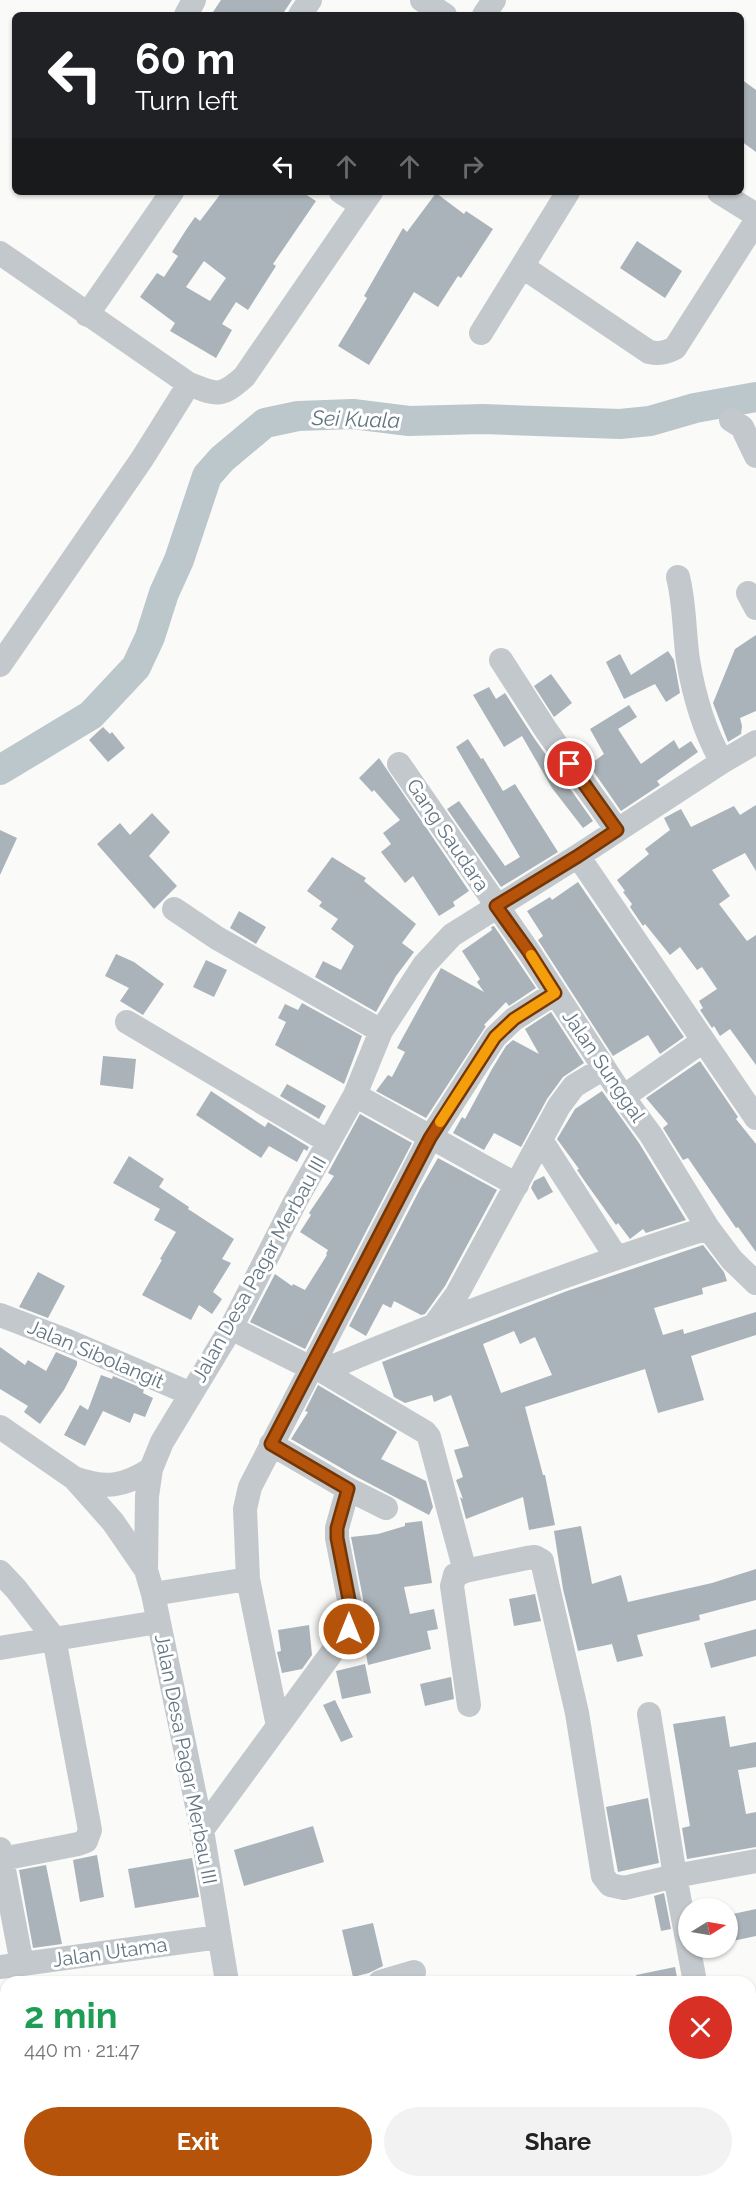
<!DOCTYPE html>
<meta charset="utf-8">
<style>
:root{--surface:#fff;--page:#f2f2f2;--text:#222;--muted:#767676;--accent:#b45309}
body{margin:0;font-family:Raleway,sans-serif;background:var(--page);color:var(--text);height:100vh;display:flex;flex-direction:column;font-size:22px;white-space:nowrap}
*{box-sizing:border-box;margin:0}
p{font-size:20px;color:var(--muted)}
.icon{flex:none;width:33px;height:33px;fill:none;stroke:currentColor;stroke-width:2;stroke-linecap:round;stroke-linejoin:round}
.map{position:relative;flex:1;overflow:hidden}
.side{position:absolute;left:0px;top:1976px;width:756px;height:212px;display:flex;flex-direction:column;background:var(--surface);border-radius:18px 18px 0 0;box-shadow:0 2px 4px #0004}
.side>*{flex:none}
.guide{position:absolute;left:12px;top:12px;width:732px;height:183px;border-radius:9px;box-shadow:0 2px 4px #0004;background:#202124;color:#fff;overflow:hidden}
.needle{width:39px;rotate:79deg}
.tools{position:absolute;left:678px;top:1898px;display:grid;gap:12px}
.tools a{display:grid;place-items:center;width:60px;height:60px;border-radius:50%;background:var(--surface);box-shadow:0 2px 4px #0004;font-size:30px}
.pin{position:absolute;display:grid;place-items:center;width:51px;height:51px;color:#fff;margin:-26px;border:3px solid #fff;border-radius:50%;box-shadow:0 2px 6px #0007}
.me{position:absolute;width:66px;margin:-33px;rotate:0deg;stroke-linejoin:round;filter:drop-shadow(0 0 4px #0008)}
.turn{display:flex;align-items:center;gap:21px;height:126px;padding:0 24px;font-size:27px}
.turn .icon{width:78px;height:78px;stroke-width:2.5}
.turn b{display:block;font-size:42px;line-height:51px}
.lanes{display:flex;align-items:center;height:57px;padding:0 24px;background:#0003;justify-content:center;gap:30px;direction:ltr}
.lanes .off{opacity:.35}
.round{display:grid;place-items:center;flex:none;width:63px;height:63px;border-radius:32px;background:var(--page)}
.overview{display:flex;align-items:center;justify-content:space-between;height:102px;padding:0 24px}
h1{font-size:36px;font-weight:700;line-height:45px;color:#1e9e55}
.action{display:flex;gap:12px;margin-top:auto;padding:12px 24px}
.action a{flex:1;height:69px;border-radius:36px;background:var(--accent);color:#fff;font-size:24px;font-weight:700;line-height:69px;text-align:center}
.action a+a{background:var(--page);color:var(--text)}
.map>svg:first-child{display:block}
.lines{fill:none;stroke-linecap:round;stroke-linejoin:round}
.river{stroke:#bbc7cb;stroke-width:30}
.building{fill:#aab3b9;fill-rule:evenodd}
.minor{stroke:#c3c8cc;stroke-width:24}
.route-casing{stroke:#753606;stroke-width:15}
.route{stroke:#b45309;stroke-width:10}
.slow{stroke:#f59e0b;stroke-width:10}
.labels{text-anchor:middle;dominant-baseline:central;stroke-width:6;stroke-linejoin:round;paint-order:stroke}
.street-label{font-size:20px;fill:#657683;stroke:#fff}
.water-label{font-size:21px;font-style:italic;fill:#60757c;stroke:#fff}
</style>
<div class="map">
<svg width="756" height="2186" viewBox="0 0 756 2186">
<rect width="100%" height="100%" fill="#fafaf8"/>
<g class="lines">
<!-- river -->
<path class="river" d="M 0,770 L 91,715 L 136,667 L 150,637 L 164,593 L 179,560 L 207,476 L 222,459 L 265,423 L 298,416 L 353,414 L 409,421 L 483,419 L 620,424 L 650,421 L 695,408 L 756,397"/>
</g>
<!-- building -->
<path class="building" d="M 221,0 L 292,0 L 282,15 L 211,15 Z
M 741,79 L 756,90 L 756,152 L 741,141 Z
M 222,192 L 302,192 L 316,201 L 273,264 L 276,266 L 248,310 L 236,302 L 222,324 L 232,330 L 216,358 L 170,331 L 175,323 L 140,297 L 157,273 L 164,277 L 178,256 L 172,252 L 186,230 L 195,217 L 200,221 ZM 204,261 L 226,278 L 210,301 L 186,287 Z
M 436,193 L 464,214 L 466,211 L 493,229 L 461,278 L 458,276 L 438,307 L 414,292 L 369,365 L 338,346 L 367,298 L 364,296 L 403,228 L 407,232 Z
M 637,241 L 682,271 L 665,298 L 620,268 Z
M 756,635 L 756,711 L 740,718 L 742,726 L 741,734 L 728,742 L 713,703 L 735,649 Z
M 668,651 L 674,660 L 680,693 L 666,702 L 655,684 L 624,699 L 606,662 L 620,654 L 631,675 Z
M 551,674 L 572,703 L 554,717 L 534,686 Z
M 489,687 L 496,699 L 505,693 L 534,738 L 593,821 L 583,828 L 552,788 L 522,736 L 504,747 L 473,695 Z
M 629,705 L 637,717 L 618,729 L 641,764 L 674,740 L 679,749 L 691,741 L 698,752 L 657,781 L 660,785 L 621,811 L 589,765 L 604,754 L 590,729 Z
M 103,727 L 110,734 L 112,732 L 125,748 L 108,762 L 89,740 Z
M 468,739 L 481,759 L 483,758 L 503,791 L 515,784 L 558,852 L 501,887 L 447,809 L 459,801 L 505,866 L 520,857 L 456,747 Z
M 379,758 L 469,891 L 453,902 L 455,906 L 439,916 L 413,876 L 405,883 L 381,852 L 391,844 L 383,833 L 400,820 L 374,790 L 372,792 L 359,778 Z
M 756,805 L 756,871 L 745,853 L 712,870 L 730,896 L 719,904 L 747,941 L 756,935 L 756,1065 L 730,1029 L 720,1036 L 714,1026 L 712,1028 L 700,1010 L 703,1008 L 699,1001 L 717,989 L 702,967 L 697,970 L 680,947 L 670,955 L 645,924 L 643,926 L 630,907 L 632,904 L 623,892 L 625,891 L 617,880 L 649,854 L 645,849 L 670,830 L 664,818 L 681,809 L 691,827 L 734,806 L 740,815 Z
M 152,813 L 170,832 L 149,856 L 177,886 L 154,909 L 97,844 L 120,823 L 130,835 Z
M 0,830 L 17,838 L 0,875 Z
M 332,857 L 366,878 L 364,881 L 416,924 L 402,943 L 414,952 L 396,976 L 376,1012 L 315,977 L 323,961 L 341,970 L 354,946 L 331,929 L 338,919 L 319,906 L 322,902 L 307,891 Z
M 578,882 L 684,1037 L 660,1054 L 648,1035 L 613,1056 L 538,940 L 543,936 L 527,911 L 550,897 L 552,900 Z
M 239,911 L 266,927 L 256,944 L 230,928 Z
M 494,926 L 536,988 L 509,1006 L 506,1002 L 484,1025 L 486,1026 L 426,1118 L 376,1091 L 388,1075 L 392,1077 L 405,1052 L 397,1048 L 441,968 L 484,992 L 477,982 L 480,979 L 462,951 L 492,930 L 491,927 Z
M 116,954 L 134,962 L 164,984 L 143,1015 L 120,1001 L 129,988 L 105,976 Z
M 206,960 L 227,970 L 214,997 L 193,987 Z
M 302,1003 L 362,1036 L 344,1084 L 275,1045 L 286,1022 L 278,1018 L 285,1004 L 298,1010 Z
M 551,1012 L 584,1063 L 563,1077 L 547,1099 L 521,1147 L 494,1133 L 484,1150 L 453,1133 L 462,1117 L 465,1119 L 492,1069 L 506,1046 L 513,1040 L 539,1054 L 525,1029 Z
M 103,1056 L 136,1059 L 133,1089 L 100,1085 Z
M 700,1061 L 738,1117 L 736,1119 L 756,1144 L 756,1252 L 738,1227 L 736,1228 L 688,1158 L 683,1160 L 663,1128 L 668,1124 L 646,1098 Z
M 287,1084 L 326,1106 L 319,1119 L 280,1096 Z
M 211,1091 L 265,1127 L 268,1122 L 309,1147 L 307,1151 L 304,1149 L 297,1162 L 269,1146 L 261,1158 L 196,1115 Z
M 602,1091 L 639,1143 L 686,1220 L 646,1233 L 643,1229 L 630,1239 L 618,1223 L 616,1225 L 586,1183 L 577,1170 L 579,1169 L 557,1139 L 575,1109 Z
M 360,1114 L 412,1143 L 305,1349 L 250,1322 L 275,1274 L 292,1286 L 293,1284 L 305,1290 L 327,1255 L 326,1254 L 328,1250 L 300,1232 L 311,1215 L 309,1213 L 334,1176 L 328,1173 Z
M 129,1156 L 164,1179 L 159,1187 L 189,1207 L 188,1209 L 234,1239 L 222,1259 L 231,1263 L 213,1292 L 222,1299 L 212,1314 L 199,1305 L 191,1320 L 142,1295 L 162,1260 L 160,1259 L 176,1232 L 154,1220 L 160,1209 L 113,1183 Z
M 438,1158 L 497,1190 L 445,1286 L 425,1314 L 421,1315 L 394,1301 L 391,1308 L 383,1304 L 366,1336 L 349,1326 L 420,1189 Z
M 544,1176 L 553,1192 L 538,1200 L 531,1188 L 534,1181 Z
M 703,1245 L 724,1272 L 727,1281 L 702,1288 L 703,1294 L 654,1308 L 663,1335 L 683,1329 L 684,1334 L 756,1312 L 756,1335 L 691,1356 L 704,1400 L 658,1413 L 645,1369 L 525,1407 L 543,1475 L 545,1475 L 555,1525 L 529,1530 L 523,1497 L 466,1519 L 460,1497 L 463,1499 L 456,1480 L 463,1477 L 454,1450 L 469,1446 L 451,1395 L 434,1402 L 432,1395 L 405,1403 L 394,1397 L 382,1362 L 567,1291 ZM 514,1331 L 520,1344 L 535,1337 L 552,1375 L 501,1393 L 483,1344 Z
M 38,1272 L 65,1286 L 48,1318 L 19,1307 Z
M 0,1347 L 25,1365 L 28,1360 L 46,1371 L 56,1352 L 77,1361 L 77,1365 L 64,1390 L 40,1424 L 24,1412 L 28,1406 L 0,1389 Z
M 101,1375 L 112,1379 L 113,1376 L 144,1389 L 143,1393 L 153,1398 L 145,1417 L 134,1413 L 130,1423 L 103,1411 L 85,1446 L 64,1435 L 80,1405 L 88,1410 Z
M 318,1385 L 397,1432 L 381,1459 L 426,1481 L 433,1507 L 429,1515 L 355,1476 L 291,1439 L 308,1412 L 305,1411 Z
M 422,1521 L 432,1583 L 404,1587 L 410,1614 L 434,1609 L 438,1629 L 427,1631 L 431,1649 L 368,1665 L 362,1631 L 366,1619 L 365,1609 L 351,1537 L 378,1534 L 405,1526 L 405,1523 Z
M 581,1526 L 592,1584 L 621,1575 L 628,1602 L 712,1583 L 756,1569 L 756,1600 L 699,1615 L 700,1620 L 637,1635 L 643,1656 L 617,1662 L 612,1644 L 578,1651 L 563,1589 L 554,1531 Z
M 535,1594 L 541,1621 L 514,1626 L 509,1599 Z
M 309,1625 L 312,1655 L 302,1669 L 282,1673 L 277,1652 L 281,1651 L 278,1630 Z
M 756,1629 L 756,1656 L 711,1668 L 704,1643 Z
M 365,1664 L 371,1693 L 342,1699 L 336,1671 Z
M 451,1677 L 454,1699 L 425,1706 L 420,1684 Z
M 335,1700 L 353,1737 L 341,1742 L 323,1705 Z
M 725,1716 L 730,1747 L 756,1742 L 756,1767 L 738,1770 L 746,1814 L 756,1812 L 756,1847 L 687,1859 L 682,1828 L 690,1826 L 673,1724 Z
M 648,1798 L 659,1863 L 618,1872 L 606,1807 Z
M 313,1826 L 324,1862 L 244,1886 L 234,1850 Z
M 97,1855 L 104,1897 L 80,1902 L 73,1860 Z
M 192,1858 L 199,1897 L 135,1908 L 128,1869 Z
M 46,1865 L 62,1944 L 33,1948 L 19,1870 Z
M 664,1893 L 671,1929 L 661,1931 L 654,1896 Z
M 756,1909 L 756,1936 L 728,1942 L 728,1915 Z
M 373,1923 L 383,1966 L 369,1973 L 353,1977 L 342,1930 Z
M 675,1967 L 678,1982 L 637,1982 L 636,1975 Z"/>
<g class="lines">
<!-- minor -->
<path class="minor" d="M 422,0 L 445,15
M 186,15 L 194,0
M 300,15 L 310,0
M 484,15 L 494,0
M 341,192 L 361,205
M 719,192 L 756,215
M 0,253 L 189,384
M 523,267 L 649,352 C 659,354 665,353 675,348 L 756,221
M 87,315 L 172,192
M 481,333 L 568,192
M 731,420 L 742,427 L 756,456
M 678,577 C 685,605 684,633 688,660 C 694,696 704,731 722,762
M 748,593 L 756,608
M 501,660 L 546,730 L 617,830
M 0,665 L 142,459 L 189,384 C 217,395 220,398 244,377 L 371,192
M 399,764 L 529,952 L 623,1097 L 651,1135 L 708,1228 L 732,1260 L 756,1283
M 578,856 L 756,1118
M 174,909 L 217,938 L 381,1031
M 127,1022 L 329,1142
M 355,1095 L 517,1185
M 623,1097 L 703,1041
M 541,1140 L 616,1257
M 0,1315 L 68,1341 L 191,1394
M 435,1324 L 457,1294 L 559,1106 L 574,1086 L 604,1068
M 231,1328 L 311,1368 L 322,1371 L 425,1432 L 429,1437 L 465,1571 L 455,1575 L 452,1586 L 469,1705
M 322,1371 C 449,1318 577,1269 708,1228
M 0,1427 L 74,1478 L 113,1522 L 146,1570
M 74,1478 C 106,1489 123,1487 151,1469
M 348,1489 L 386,1508
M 465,1571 L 527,1558 L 535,1557 L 542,1561 L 577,1713 L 603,1876 L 610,1885 L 624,1888 L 675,1876 L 756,1861
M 0,1572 L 16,1589 L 54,1638 L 90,1830 L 86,1841 L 78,1844 L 2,1859
M 153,1594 L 248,1579
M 0,1648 L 158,1622
M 649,1714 L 675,1876 L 695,1982
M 278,1726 L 248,1579 L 245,1509 L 250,1487 L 430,1138 L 495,1037 L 514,1019 L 555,993
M 202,1830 L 344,1636 L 352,1620 L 351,1610 L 337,1538 L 337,1528 L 348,1489 L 271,1444
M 0,1849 L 22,1964
M 0,1967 L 219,1937
M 227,1982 L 202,1830 L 153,1594 L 146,1570 L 147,1496 L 151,1469 L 162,1442 L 231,1328 L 295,1202 L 355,1095 L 381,1031 L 424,965 L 452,935 L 578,856 L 722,762 L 756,742
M 380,1982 L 414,1972
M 0,2029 L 6,2028
M 260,2181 L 260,2186
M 578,2181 L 579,2186"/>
</g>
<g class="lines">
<defs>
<path id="route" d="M 349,1629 L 352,1620 L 351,1610 L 337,1538 L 337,1528 L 348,1489 L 271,1444 L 430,1138 L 495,1037 L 514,1019 L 555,993 L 529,952 L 496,906 L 578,856 L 617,830 L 570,764"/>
</defs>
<!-- route casing -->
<use href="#route" class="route-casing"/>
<!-- route -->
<use href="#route" class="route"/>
<!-- slow -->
<path class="slow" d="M 440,1122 L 495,1037 L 514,1019 L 555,993 L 531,955"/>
</g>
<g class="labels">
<!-- street labels -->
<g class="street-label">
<text transform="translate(448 835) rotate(56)">Gang Saudara</text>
<text transform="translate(604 1066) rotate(56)">Jalan Sunggal</text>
<text transform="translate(259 1269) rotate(-61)">Jalan Desa Pagar Merbau III</text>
<text transform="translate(96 1354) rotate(23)">Jalan Sibolangit</text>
<text transform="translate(186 1759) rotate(79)">Jalan Desa Pagar Merbau III</text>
<text transform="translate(110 1952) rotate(-8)">Jalan Utama</text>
</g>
<!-- water labels -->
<g class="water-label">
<text transform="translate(356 419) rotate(2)">Sei Kuala</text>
</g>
</g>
</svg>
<div class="tools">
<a><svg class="needle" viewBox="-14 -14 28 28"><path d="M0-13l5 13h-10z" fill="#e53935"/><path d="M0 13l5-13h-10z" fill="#767676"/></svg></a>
</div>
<div class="pin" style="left:570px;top:764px;background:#d93025"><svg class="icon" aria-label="arrive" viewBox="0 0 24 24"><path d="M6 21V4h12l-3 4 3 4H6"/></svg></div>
<svg class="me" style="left:349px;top:1629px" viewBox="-20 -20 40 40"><circle r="17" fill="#b45309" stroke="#fff" stroke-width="3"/><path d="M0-11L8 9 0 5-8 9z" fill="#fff"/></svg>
<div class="guide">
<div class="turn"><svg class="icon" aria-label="left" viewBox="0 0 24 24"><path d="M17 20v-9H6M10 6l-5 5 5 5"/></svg><div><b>60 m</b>Turn left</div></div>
<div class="lanes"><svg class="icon" aria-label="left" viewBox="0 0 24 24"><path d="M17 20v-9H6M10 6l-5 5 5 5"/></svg><svg class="icon off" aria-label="ahead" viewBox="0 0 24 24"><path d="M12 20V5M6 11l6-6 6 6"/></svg><svg class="icon off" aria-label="ahead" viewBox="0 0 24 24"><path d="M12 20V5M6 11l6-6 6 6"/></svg><svg class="icon off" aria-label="right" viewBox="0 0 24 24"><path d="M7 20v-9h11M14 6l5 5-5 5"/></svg></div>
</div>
<section class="side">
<div class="overview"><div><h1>2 min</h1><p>440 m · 21:47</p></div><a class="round" style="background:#d93025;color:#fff"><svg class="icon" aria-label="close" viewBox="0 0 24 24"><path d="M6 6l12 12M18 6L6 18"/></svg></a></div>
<div class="action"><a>Exit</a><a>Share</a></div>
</section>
</div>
